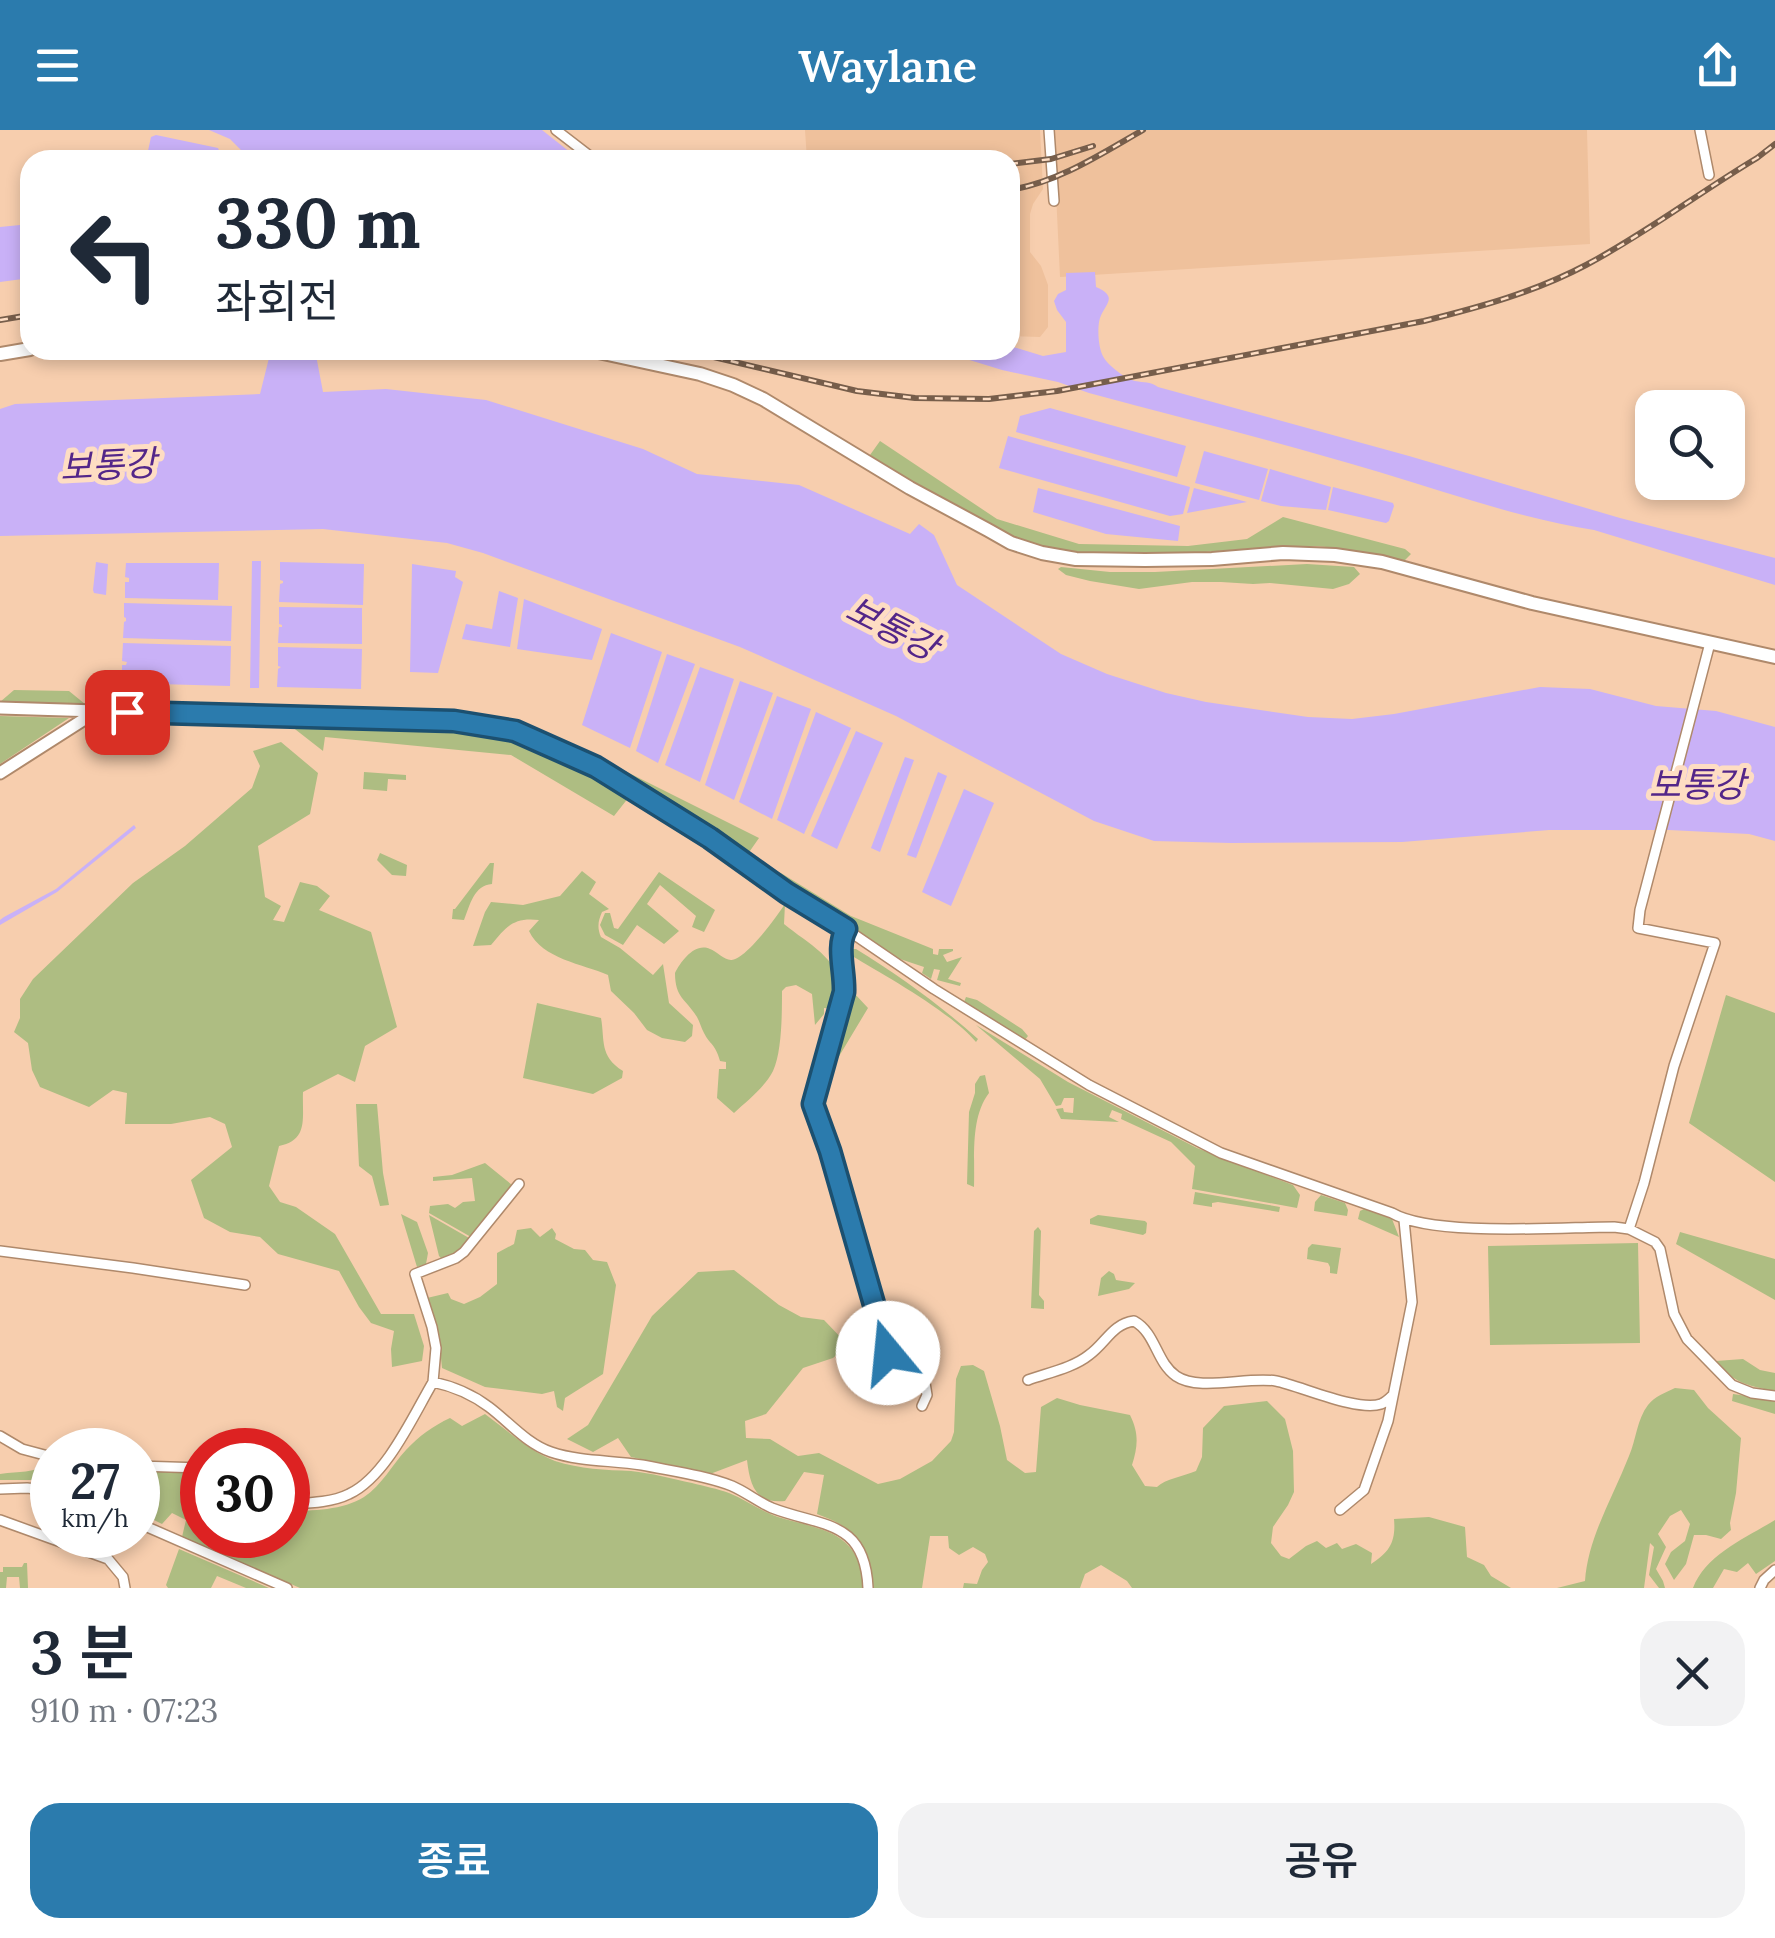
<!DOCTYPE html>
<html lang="ko">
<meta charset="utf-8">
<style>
:root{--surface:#fff;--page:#f2f2f3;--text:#1f2937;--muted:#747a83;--accent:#2b7bad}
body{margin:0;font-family:Lora,"Noto Sans KR",serif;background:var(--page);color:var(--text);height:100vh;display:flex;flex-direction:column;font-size:38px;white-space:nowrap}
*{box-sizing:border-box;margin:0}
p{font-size:32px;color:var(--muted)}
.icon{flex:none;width:55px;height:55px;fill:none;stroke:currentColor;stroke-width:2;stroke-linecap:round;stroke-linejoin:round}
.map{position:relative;height:1458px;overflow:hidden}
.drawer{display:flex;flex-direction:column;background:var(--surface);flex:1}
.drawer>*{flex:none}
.top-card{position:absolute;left:20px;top:20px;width:1000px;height:210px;border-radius:30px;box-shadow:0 5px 15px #0003;background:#fff;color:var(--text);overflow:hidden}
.controls{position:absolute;left:1635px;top:260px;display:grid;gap:20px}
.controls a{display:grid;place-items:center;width:110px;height:110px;border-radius:20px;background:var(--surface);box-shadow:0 5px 15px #0003;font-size:50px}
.speed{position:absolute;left:30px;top:1298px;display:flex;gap:20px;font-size:50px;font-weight:700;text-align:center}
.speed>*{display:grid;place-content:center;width:130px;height:130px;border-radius:50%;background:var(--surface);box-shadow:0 5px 15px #0003;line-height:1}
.speed small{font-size:25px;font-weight:400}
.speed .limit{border:15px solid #d22;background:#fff;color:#111}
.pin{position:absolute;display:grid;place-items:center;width:85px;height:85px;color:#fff;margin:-42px;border-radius:20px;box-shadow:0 5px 15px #0006}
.me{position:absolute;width:110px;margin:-55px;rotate:343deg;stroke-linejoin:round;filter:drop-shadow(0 0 8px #0008)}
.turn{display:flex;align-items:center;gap:35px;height:210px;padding:0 30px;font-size:45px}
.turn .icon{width:130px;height:130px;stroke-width:2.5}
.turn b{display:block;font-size:70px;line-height:85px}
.round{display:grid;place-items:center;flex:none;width:105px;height:105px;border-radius:30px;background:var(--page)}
.head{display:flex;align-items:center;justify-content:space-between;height:170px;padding:0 30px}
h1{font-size:60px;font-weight:600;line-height:75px}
.button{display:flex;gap:20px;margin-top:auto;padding:20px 30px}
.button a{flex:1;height:115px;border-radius:30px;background:var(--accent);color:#fff;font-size:40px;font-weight:600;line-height:115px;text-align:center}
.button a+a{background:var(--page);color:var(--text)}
header{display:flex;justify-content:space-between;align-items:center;height:130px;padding:0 30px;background:var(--accent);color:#fff;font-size:45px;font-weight:600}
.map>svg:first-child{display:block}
.built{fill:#efc19c}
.green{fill:#aebd82}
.water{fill:#c9b1f7}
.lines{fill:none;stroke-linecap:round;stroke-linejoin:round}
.minor-casing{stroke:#af896b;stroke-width:12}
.tertiary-casing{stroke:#af896b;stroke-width:15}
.secondary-casing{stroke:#af896b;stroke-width:16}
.minor{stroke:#fff;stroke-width:9}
.tertiary{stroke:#fff;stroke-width:11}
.secondary{stroke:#fff;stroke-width:12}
.rail-casing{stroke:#775e4b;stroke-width:6}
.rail{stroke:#feddc3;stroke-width:2.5;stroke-dasharray:8;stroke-linecap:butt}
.route-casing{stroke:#1c5070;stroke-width:25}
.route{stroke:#2b7bad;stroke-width:18}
.labels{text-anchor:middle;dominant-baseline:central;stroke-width:10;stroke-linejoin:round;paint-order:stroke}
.water-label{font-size:35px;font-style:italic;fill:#532689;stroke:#feddc3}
</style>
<header><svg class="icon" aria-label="menu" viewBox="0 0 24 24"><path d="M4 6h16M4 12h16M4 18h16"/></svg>Waylane<svg class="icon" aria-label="share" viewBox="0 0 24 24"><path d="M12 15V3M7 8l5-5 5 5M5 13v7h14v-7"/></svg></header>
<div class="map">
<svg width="1775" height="1458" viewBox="0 0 1775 1458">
<rect width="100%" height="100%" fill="#f7ceae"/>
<!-- built -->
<path class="built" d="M 805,0 L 1040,0 L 1043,59 L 1033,74 L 1030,84 L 1030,122 L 1041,136 L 1048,155 L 1048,197 L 1040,207 L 1010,206 L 1010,30 L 807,30 Z
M 1053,0 L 1587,0 L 1590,114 L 1060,147 Z"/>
<!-- green -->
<path class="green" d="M 880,311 L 997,389 L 1079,414 L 1188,416 L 1247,409 L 1283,387 L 1405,419 L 1411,424 L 1404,431 C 1371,423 1339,416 1305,416 C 1221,416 1120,439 1038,416 C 1013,410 991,397 969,384 C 935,366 902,346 870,325 Z
M 1307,434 L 1354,437 L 1360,444 L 1349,454 L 1333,459 L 1270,453 L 1253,454 L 1221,452 L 1192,452 L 1139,459 L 1090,451 L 1066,445 L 1058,439 L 1061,437 L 1110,442 L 1155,442 Z
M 14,560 L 69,561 L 85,574 L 0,572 Z
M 0,586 L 69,588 L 0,634 Z
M 296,593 C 347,594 400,591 451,597 C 516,605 574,632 629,667 L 614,686 L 511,625 L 325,607 L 323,621 L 291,596 Z
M 550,605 L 559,608 L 759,708 L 745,728 C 684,687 617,638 549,610 Z
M 281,612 L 318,643 L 310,684 L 258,716 L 265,767 L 281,776 L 273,790 L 284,792 L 300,752 L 317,756 L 330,766 L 319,780 L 371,802 L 397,897 L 365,916 L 355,952 L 338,944 L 303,962 C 302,988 309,1010 279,1016 L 269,1056 L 280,1072 L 296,1077 L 335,1104 L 381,1184 L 414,1184 L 424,1216 L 422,1231 L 392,1237 L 391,1219 L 394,1201 L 371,1193 L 359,1177 L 339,1141 L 278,1124 L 260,1107 L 230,1102 L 204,1088 L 191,1050 L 232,1017 L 225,994 L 210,987 L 171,994 L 125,994 L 127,963 L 113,960 L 89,977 L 40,957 L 32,940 L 28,913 L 14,902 L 20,888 L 20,869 L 33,849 L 133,753 L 185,716 L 252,658 L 260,636 L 253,621 Z
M 364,642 L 406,645 L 406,650 L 388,649 L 387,661 L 363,659 Z
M 380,723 L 407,735 L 406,746 L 392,745 L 377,730 Z
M 490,733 L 494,733 L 492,754 C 474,755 470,775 464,790 L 452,789 L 453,779 L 455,779 Z
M 765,739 L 781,743 L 851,786 L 933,819 L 933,824 L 938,825 L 939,819 L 953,819 L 953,821 L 943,825 L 947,832 L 962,827 L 948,849 L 961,853 L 960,856 L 937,850 L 940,840 L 934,839 L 931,849 L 922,843 L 924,837 L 900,829 L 763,740 Z
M 582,741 L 596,752 L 589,764 L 609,779 L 602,782 C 598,791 597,798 601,807 L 620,818 L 653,845 L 663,834 L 669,873 L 693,895 L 692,906 L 685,912 L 662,908 L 647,900 L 634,883 L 611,861 L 608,845 C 583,834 542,829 529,801 L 539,790 C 513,787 506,797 491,815 L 473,816 L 485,782 L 491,772 L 523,775 L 560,766 Z
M 659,742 L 715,780 L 704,802 L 692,797 L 696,786 L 660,755 L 647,774 L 679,801 L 664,814 L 637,795 L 623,815 L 605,805 L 600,795 L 605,783 L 610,783 L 614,798 L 618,799 Z
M 785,774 L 784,794 C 813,818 851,833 836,879 L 824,878 L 824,884 L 815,895 L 812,864 L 796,855 L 786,857 L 782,861 C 782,883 782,922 773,941 C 765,957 747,971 734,983 L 717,968 L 719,939 L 726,939 L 726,932 L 720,931 C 715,913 710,915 704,903 C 701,898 700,892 697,887 C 686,869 675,868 675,843 C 681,831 695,812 710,819 C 716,821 724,830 731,830 C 745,831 777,786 785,774 Z
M 852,819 L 856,819 C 900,846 940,875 978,909 L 976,912 C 952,883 886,846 852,826 L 850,820 Z
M 854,863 L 868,878 L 829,943 L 820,970 L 834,1021 L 817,971 L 845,875 Z
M 1726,865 L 1775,883 L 1775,1052 L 1689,993 Z
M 966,867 L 977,870 L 1022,899 L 1028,906 L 1024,911 L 964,872 Z
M 537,873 L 601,888 C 605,910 599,926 623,941 L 622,948 L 593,964 L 523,948 Z
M 976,895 L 1068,952 L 1197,1018 L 1293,1055 L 1300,1065 L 1297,1078 L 1192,1059 L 1195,1036 L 1171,1012 L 1121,989 L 1122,984 L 1112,980 L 1109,987 L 1119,992 L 1061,989 L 1056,979 L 1063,978 L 1064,982 L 1073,983 L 1074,968 L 1064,968 L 1061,975 L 1056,976 L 1040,949 Z
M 985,945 L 989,963 C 970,988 975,1027 974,1057 L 967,1054 L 969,982 L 975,963 L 975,954 L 980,946 Z
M 356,974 L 377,974 L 383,1043 L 389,1075 L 380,1076 L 372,1046 L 359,1036 Z
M 485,1033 L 512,1055 L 471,1107 L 429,1083 L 430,1076 L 448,1074 L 455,1078 L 463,1072 L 475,1071 L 472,1048 L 433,1051 L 433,1047 L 452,1045 Z
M 1195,1062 L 1280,1077 L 1279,1082 L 1218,1072 L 1212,1073 L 1212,1077 L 1193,1074 Z
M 1321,1065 L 1345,1073 L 1348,1080 L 1347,1086 L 1314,1081 L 1315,1072 Z
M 1364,1079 L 1392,1089 L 1399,1107 L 1358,1089 L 1360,1081 Z
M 401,1084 L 417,1092 L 428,1123 L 426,1134 L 417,1137 Z
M 429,1085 L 469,1108 L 454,1125 L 442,1129 L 439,1126 Z
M 1098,1085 L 1145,1091 L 1147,1093 L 1146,1103 L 1143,1105 L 1090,1094 L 1090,1089 Z
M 1038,1097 L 1041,1101 L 1039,1165 L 1044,1171 L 1044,1179 L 1031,1178 L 1034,1101 Z
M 531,1098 L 540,1107 L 552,1098 L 556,1104 L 555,1109 L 574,1119 L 585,1120 L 593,1130 L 607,1132 L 616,1155 L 603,1244 L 565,1268 L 563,1281 L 557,1277 L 554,1261 L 542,1264 L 485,1257 L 442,1238 L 439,1209 L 427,1168 L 448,1163 L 451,1169 L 464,1174 L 480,1167 L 497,1154 L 497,1123 L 514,1114 L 517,1100 Z
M 1680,1102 L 1775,1129 L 1775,1170 L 1676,1114 Z
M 1638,1113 L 1640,1213 L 1490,1215 L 1488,1116 Z
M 1312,1114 L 1341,1118 L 1337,1144 L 1330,1143 L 1330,1137 L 1328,1133 L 1307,1129 L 1308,1118 Z
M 734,1140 L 779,1175 L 801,1187 L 824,1190 L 848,1215 L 833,1228 L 803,1238 L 766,1284 L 745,1291 L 746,1308 L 770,1309 L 798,1326 L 819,1323 L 878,1354 L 900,1349 L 932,1331 L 951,1311 L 954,1302 L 956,1249 L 961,1236 L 973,1235 L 984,1241 L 1000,1296 L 1007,1330 L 1025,1343 L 1036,1342 L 1041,1277 L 1057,1268 L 1080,1275 L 1130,1285 C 1139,1303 1138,1316 1132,1335 L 1145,1356 L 1157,1357 C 1165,1349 1184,1346 1196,1341 L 1202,1327 L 1203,1298 L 1224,1276 L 1267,1271 L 1285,1289 L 1293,1321 L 1294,1362 L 1288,1375 L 1273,1397 L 1271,1413 L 1281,1426 L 1289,1429 L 1306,1416 L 1317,1411 L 1326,1418 L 1337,1413 L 1342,1419 L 1356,1414 L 1372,1423 L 1371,1434 C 1390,1422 1396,1411 1394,1389 L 1429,1387 L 1465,1397 L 1467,1427 L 1484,1435 L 1491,1446 L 1511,1458 L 1132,1458 L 1127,1451 L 1101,1435 L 1085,1444 L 1080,1458 L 963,1458 L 964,1453 L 977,1454 L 982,1440 L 988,1432 L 985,1424 L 973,1417 L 959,1425 L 949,1418 L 948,1406 L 930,1406 L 922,1458 L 873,1458 C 869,1414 858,1399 817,1384 L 824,1345 L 804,1342 L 785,1371 C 755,1374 750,1355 747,1330 L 710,1344 L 631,1327 L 618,1308 L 593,1322 L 567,1309 L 588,1295 L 652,1186 L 698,1142 Z
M 1109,1141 L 1114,1144 L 1116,1150 L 1135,1153 L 1129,1159 L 1098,1166 L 1101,1148 Z
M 1743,1229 L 1760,1240 L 1775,1243 L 1775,1261 C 1748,1256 1733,1253 1716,1231 Z
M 1675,1258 L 1694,1260 L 1708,1278 L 1741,1308 L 1736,1363 L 1730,1393 L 1731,1400 L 1721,1409 L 1706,1405 L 1694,1405 L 1686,1434 L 1674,1450 L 1665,1434 L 1671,1422 L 1685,1411 L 1690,1394 L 1681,1380 L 1670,1386 L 1658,1404 L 1666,1417 L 1656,1439 L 1663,1451 L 1665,1458 L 1659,1458 L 1649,1445 L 1654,1417 L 1650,1413 L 1644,1458 L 1557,1458 L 1585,1451 C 1588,1407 1613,1367 1629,1326 C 1636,1310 1637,1289 1648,1275 C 1655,1266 1665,1263 1675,1258 Z
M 1733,1264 L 1775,1270 L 1775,1284 L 1732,1271 Z
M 485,1284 C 507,1300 529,1321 555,1331 C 580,1339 606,1340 631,1341 C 651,1343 673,1349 692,1353 C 704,1356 718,1359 729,1363 C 746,1370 761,1381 778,1387 C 822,1400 861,1401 863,1458 L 300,1458 L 182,1407 L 186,1390 L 172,1383 L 162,1394 L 138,1382 L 138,1341 L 180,1339 L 202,1342 L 202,1405 L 288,1405 L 288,1381 C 311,1381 344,1380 364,1367 C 382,1355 392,1335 406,1320 C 419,1306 433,1296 450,1288 L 462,1296 Z
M 50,1333 L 52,1333 L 52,1350 L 0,1350 L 0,1344 C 21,1341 31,1344 50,1333 Z
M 1775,1390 L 1775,1431 L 1756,1444 L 1748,1433 L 1737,1442 L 1724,1439 L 1713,1458 L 1693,1458 C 1706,1424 1746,1408 1775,1390 Z
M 179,1419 L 269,1458 L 246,1458 L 217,1446 L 211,1458 L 168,1458 L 166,1455 Z
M 24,1433 L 27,1433 L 28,1458 L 20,1458 L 19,1447 L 7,1447 L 6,1458 L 0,1458 L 0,1442 L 3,1442 L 3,1437 L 22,1437 Z"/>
<!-- water -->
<path class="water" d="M 209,0 L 542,0 L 580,30 L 244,30 L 244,23 L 230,9 Z
M 156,5 L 218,18 L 223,30 L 146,30 L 151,7 Z
M 30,94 L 30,148 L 0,152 L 0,97 Z
M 1095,142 L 1096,157 C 1119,167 1105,174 1100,188 C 1097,197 1098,219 1104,228 C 1109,236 1126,249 1135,251 C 1145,253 1149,251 1158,257 L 1409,326 L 1620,388 L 1775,428 L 1775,455 L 1594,400 C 1522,389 1449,363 1379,342 C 1283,313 1186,289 1089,263 L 1058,252 L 1002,240 L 937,220 L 1010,220 L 1010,216 L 1043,226 L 1066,222 L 1066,192 L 1057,180 L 1054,171 L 1058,164 L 1066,160 L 1066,143 Z
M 271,220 L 315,220 L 323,262 L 386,259 L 486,270 L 643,319 L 697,344 L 799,355 L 910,404 L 919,394 L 934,405 L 957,455 L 1061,524 L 1107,544 L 1166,563 L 1206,572 L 1308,587 L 1352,589 L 1394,584 L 1540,557 L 1590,559 L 1656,576 L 1716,581 L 1775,597 L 1775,711 L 1749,704 L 1669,700 L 1549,700 L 1402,712 L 1231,713 L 1154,711 L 1094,691 L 896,586 L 740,517 L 483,423 L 447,413 L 323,399 L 0,406 L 0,279 L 15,274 L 260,264 Z
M 1050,278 L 1186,316 L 1177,347 L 1016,302 L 1020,286 Z
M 1008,306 L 1190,357 L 1183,384 L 1170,386 L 999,338 Z
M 1204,321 L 1268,339 L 1259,370 L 1195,353 Z
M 1270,339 L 1331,357 L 1326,380 L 1281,376 L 1261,371 Z
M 1333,357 L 1393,373 L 1394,376 L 1389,391 L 1386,393 L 1328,380 Z
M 1038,358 L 1180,396 L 1178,411 L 1106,404 L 1033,382 Z
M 1194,358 L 1247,372 L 1187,383 Z
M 252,431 L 261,431 L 259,558 L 250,558 Z
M 96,432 L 108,434 L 106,465 L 94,463 L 93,460 Z
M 280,432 L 364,434 L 363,475 L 279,472 L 280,454 L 283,453 L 283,451 L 280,450 Z
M 126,433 L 219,433 L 218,470 L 125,468 L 125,452 L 129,452 L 129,448 L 125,447 Z
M 412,434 L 456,441 L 455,447 L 463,452 L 438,543 L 410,542 Z
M 499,461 L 518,468 L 510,517 L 462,509 L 466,494 L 492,499 Z
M 524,469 L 602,499 L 592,530 L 517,519 Z
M 124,473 L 232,476 L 231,511 L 123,508 L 124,492 L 126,491 L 126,488 L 124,487 Z
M 279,477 L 362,478 L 362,514 L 278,513 L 279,497 L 282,497 L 282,495 L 279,494 Z
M 611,503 L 662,522 L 630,618 L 582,595 Z
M 123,513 L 231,516 L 230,556 L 122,553 L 122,535 L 126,535 L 127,532 L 122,531 Z
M 278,517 L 362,519 L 361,559 L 277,557 L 278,539 L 281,537 L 278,536 Z
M 667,524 L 695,534 L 658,633 L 636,621 Z
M 700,537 L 734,549 L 700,652 L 665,635 Z
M 740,551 L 773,563 L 734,670 L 705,655 Z
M 777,566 L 811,579 L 772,689 L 739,672 Z
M 816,582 L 851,598 L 804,704 L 777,690 Z
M 856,601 L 883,613 L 837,719 L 811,706 Z
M 905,627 L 914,630 L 880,722 L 871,718 Z
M 938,642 L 947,646 L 916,728 L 907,725 Z
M 964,659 L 994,673 L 951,776 L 922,762 Z
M 134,695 L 136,698 L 57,762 L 0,795 L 0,790 L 4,787 L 56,759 Z"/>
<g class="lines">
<defs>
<path id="minor" d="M 556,0 L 595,30
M 1049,0 L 1054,71
M 1700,0 L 1709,45
M 1710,513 L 1640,780 L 1638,798 L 1715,813 L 1674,936 L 1644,1053 L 1629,1099 L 1655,1112 L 1660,1119 L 1674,1184 L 1687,1209 L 1732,1255 L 1752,1263 L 1775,1266
M 97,581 L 454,591 L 515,601 L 596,637 L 710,709 L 787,763 L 846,799 L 934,859 L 1089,955 L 1221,1023 L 1392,1083 C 1433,1107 1562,1097 1614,1097 L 1629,1099
M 846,799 C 836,817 845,841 844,862 L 813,973 L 830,1021 L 888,1223 L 897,1234 L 925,1253 L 927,1265 L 922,1276
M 0,1121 L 133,1138 L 245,1155
M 1028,1250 C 1047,1243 1073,1238 1089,1225 C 1106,1213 1112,1194 1134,1191 C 1156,1203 1156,1232 1176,1246 C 1199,1262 1248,1246 1276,1251 C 1301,1256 1357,1282 1381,1274 C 1386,1272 1389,1269 1393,1265
M 433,1252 L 436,1218 L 432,1197 L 415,1144 L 456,1128 L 464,1122 L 519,1054
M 0,1306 L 22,1319 L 52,1327
M 138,1336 L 202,1338
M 0,1359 L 27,1358 L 52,1361
M 288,1374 C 307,1373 331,1373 349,1364 C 386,1347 413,1286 433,1252 C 452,1256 473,1265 489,1277 C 509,1292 527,1314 551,1322 C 581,1332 611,1330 642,1335 C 671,1341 704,1345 732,1356 C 746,1362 758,1372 772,1378 C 821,1397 865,1389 868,1458
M 1340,1380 L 1364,1360 L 1388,1291 L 1412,1172 L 1404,1090
M 0,1390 L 108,1429 L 123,1447 L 125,1458
M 138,1393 L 287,1458
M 1760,1458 L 1764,1450 L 1775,1440"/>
<path id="tertiary" d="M 0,578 L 97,581
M 0,643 L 97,581"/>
<path id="secondary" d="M 589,220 L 700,244 L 733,255 L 763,269 L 910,358 L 988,400 L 1011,413 L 1042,423 L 1076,429 L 1145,430 L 1212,429 L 1283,423 L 1335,425 L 1382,432 L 1532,473 L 1775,527
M 0,224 L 30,219"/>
</defs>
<!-- minor casing -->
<use href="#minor" class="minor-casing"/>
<!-- tertiary casing -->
<use href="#tertiary" class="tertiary-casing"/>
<!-- secondary casing -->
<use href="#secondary" class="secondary-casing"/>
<!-- minor -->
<use href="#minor" class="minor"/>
<!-- tertiary -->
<use href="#tertiary" class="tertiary"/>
<!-- secondary -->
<use href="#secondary" class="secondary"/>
<defs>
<path id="rail" d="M 1010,34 L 1051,29 L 1093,16
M 1010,60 C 1059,52 1101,24 1143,0
M 0,190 L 30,185
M 684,220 L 857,261 L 915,268 L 989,269 L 1057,261 L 1424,191 C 1480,177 1535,162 1586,135 C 1645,104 1700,62 1757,28 L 1775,14"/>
</defs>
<!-- rail casing -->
<use href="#rail" class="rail-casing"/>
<!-- rail -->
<use href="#rail" class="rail"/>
</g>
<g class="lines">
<defs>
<path id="route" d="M 127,582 L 454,591 L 515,601 L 596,637 L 710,708 L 787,763 L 846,799 C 836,817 845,841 844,862 L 813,974 L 830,1021 L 888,1223"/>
</defs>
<!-- route casing -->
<use href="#route" class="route-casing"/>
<!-- route -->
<use href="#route" class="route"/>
</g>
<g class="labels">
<!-- water labels -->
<g class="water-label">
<text transform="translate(108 335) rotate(-3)">보통강</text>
<text transform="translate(892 498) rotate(27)">보통강</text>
<text x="1697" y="654">보통강</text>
</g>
</g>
</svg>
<div class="controls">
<a><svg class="icon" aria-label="search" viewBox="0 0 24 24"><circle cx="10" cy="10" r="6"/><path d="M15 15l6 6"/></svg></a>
</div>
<div class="speed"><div>27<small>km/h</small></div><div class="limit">30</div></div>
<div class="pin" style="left:127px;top:582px;background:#d93025"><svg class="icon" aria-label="arrive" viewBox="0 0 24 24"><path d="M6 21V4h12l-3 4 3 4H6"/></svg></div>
<svg class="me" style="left:888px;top:1223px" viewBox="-20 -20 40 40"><circle r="19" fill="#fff"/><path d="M0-13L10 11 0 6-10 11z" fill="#2b7bad"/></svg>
<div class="top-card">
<div class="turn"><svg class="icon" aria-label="left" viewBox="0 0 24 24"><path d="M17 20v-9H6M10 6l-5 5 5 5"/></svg><div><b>330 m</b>좌회전</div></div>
</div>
</div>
<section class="drawer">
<div class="head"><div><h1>3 분</h1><p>910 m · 07:23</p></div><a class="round"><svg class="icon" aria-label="close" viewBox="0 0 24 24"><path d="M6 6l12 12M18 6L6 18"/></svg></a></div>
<div class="button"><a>종료</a><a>공유</a></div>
</section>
